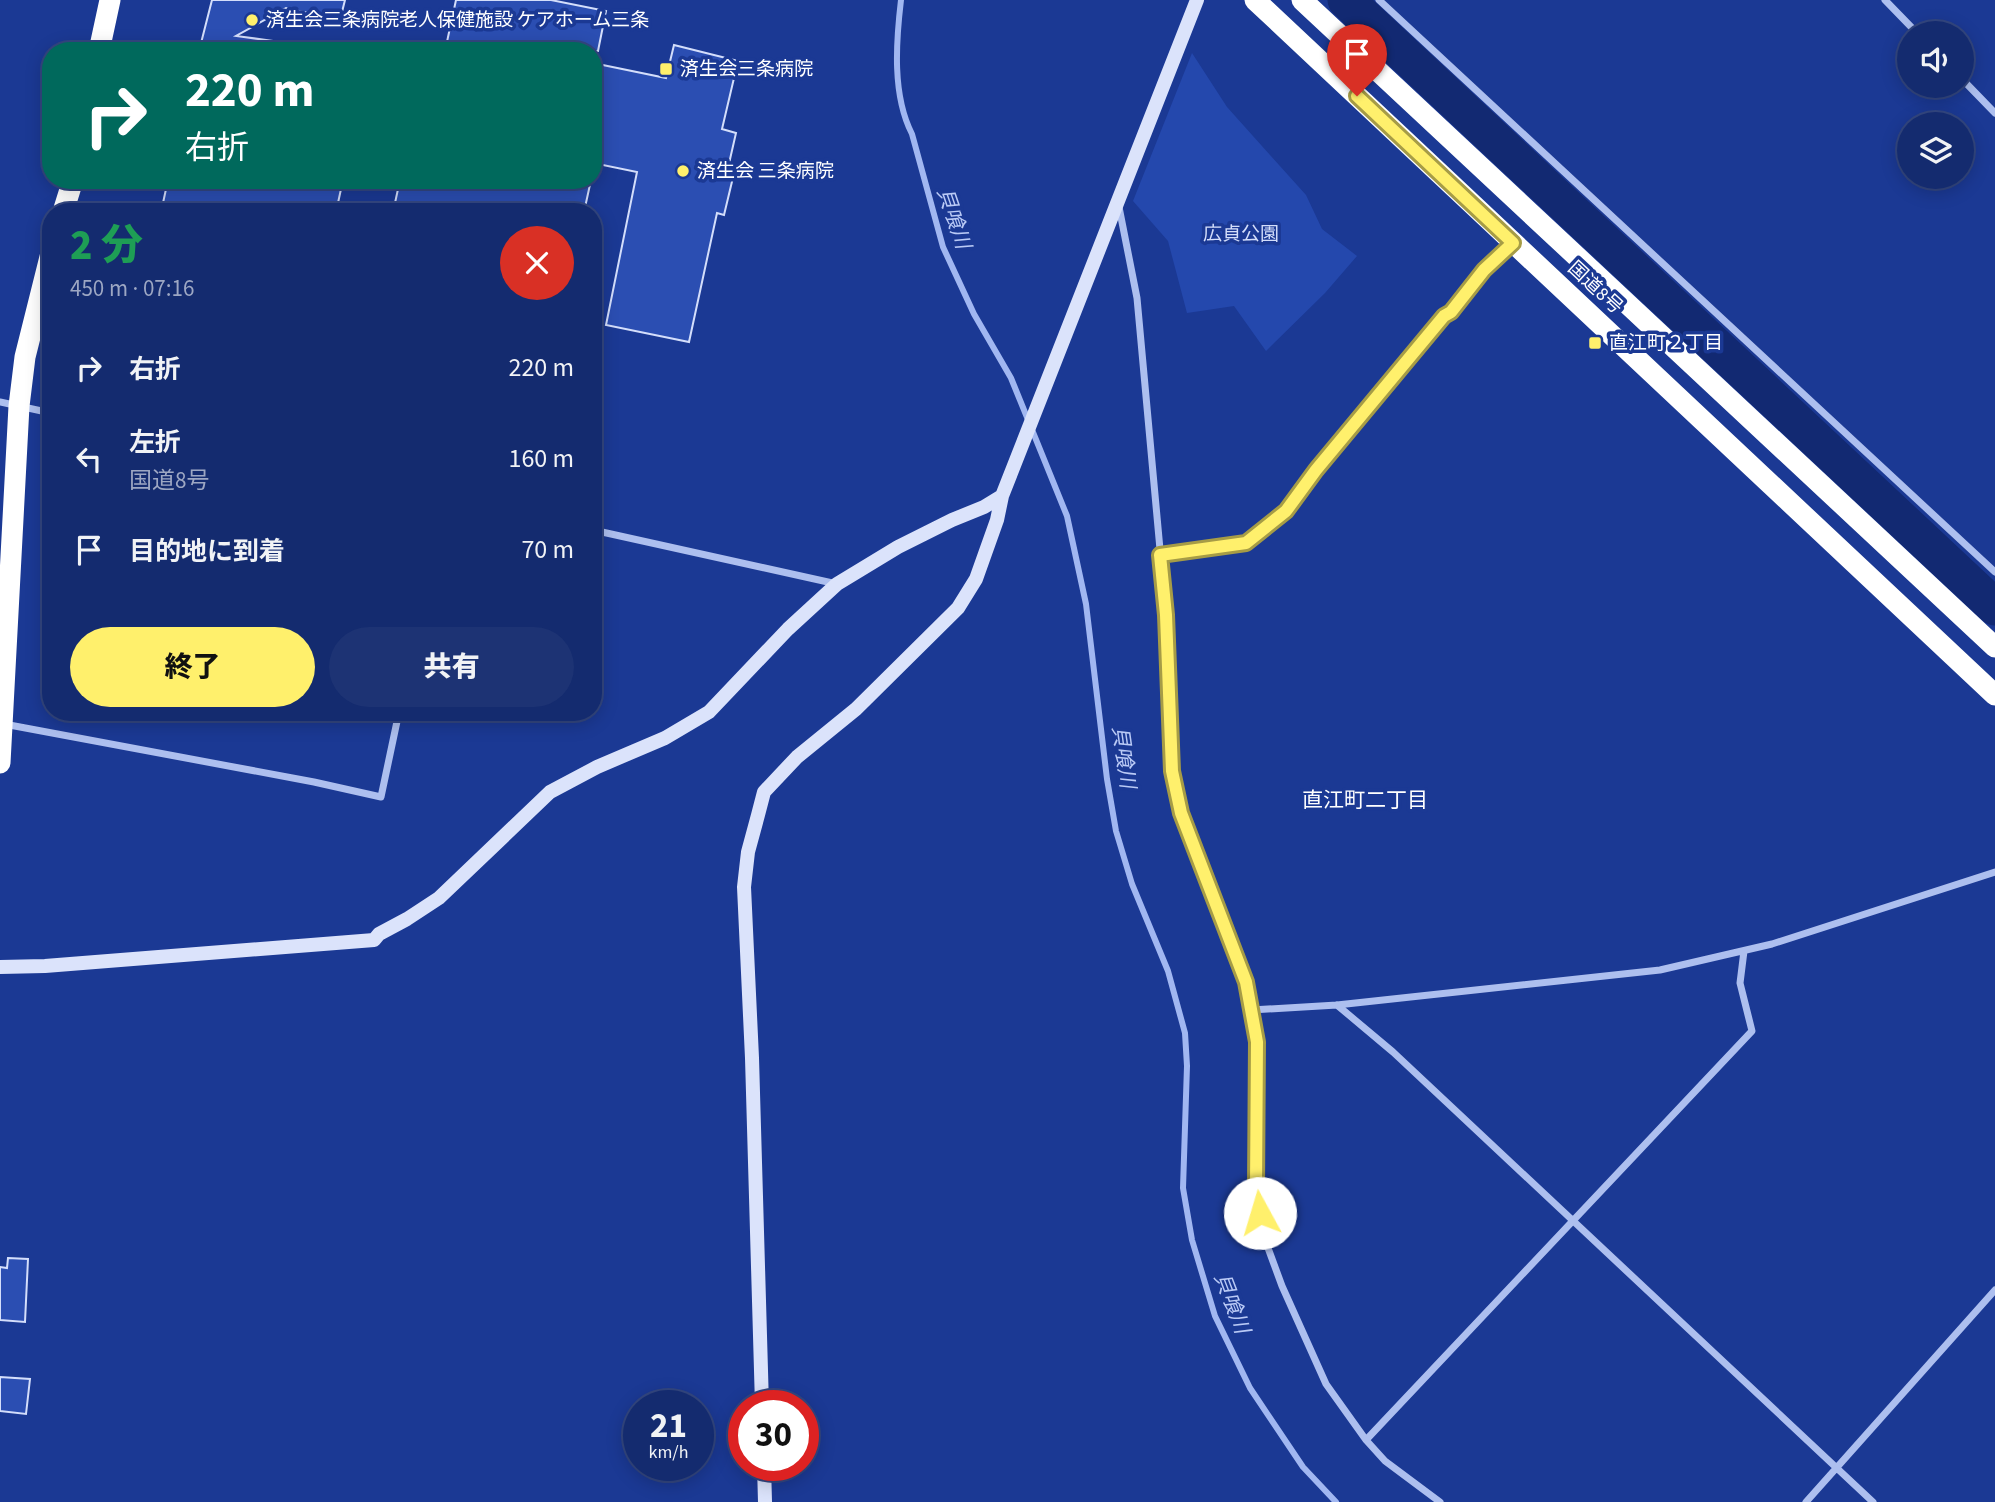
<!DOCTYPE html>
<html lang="ja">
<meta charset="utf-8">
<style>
:root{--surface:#142b6f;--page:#1d3374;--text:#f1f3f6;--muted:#9da7c3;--line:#334782;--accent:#fff06c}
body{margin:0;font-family:"Source Sans 3","Noto Sans JP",sans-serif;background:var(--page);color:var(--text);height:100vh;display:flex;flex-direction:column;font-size:26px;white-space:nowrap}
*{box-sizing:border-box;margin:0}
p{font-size:23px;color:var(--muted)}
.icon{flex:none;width:38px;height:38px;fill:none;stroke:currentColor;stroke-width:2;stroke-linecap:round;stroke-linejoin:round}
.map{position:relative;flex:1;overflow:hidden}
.details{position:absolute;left:42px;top:203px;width:560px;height:518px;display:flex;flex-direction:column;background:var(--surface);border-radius:28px;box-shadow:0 4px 18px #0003,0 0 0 2px var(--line)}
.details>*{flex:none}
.guide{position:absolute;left:42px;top:42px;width:560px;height:147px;border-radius:28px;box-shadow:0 4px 18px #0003,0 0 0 2px var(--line);background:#00695c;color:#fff;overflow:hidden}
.buttons{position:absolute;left:1897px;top:21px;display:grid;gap:14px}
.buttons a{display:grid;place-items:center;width:77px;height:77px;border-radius:50%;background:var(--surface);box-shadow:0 4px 18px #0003,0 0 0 2px var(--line);font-size:35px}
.speed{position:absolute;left:623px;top:1390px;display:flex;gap:14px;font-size:35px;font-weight:700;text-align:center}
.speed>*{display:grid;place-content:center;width:91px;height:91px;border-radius:50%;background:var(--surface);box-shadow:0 4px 18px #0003,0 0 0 2px var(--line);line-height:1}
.speed small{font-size:18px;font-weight:400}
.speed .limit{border:10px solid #d22;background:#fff;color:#111}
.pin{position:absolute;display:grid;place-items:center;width:60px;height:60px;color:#fff;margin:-72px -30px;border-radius:50% 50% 50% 0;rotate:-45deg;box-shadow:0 0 7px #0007}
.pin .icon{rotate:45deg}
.me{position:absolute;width:77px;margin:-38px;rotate:354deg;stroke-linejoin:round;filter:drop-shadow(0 0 5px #0008)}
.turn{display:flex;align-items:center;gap:24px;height:147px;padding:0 28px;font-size:32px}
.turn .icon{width:91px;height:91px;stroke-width:2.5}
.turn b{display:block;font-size:49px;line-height:60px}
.round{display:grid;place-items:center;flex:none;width:74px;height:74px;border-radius:37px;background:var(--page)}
.headline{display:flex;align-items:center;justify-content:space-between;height:119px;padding:0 28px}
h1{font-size:42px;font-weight:800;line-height:52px;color:#1e9e55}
.cta{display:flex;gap:14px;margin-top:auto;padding:14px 28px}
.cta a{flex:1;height:80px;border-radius:42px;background:var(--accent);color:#111;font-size:28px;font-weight:800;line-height:80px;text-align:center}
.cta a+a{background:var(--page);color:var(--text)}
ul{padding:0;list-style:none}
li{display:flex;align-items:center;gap:21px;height:91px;padding:0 28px}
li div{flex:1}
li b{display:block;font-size:26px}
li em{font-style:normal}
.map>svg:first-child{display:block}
.green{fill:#2448ad}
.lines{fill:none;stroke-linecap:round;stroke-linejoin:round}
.stream{stroke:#a1b7f1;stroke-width:6}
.river{stroke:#122972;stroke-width:37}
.building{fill:#2b4eb2;stroke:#d4defb;stroke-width:2}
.street{stroke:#adbfef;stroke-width:7}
.secondary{stroke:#dbe3fb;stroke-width:14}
.highway{stroke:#fff;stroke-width:21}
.route-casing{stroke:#a69c46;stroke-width:18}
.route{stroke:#fff06c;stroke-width:12}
.poi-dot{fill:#fff06c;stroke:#1b3994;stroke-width:2.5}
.labels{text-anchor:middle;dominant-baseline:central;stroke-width:7;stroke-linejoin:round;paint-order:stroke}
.poi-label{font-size:19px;fill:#fff;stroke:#1b3994;text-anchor:start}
.park-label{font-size:19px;fill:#d4defb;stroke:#1b3994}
.street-label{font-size:19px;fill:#fff;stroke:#1b3994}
.water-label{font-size:21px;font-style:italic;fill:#bacaf6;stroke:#1b3994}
.neighbourhood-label{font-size:21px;fill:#fff;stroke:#1b3994}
</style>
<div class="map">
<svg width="1995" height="1502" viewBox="0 0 1995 1502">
<rect width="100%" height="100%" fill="#1b3994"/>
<!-- green -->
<path class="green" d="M 1192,53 L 1227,107 L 1306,195 L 1322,229 L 1357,256 L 1325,293 L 1266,351 L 1234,306 L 1187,313 L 1168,241 L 1133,201 Z"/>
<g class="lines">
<!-- stream -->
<path class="stream" d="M 901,0 C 896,42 892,95 912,134 L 943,247 L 974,314 L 1011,378 L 1067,516 L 1086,604 L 1107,779 L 1116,831 L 1132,884 L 1168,971 L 1185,1033 L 1187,1066 L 1183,1188 L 1192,1240 L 1215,1316 L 1250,1388 L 1303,1467 L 1336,1502"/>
<!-- river -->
<path class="river" d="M 1346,0 L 1995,607"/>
</g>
<!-- building -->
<path class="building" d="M 212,0 L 345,0 L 340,20 L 286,8 L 236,36 L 274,41 L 273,51 L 199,51 Z
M 456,0 L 551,0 L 606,11 L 598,51 L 445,51 Z
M 674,45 L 738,61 L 722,129 L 736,133 L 728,168 L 735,169 L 724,215 L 717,213 L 689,342 L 606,325 L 637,172 L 593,163 L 593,63 L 666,78 Z
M 168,180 L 343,180 L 336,212 L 161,212 Z
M 400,180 L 591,180 L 584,212 L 393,212 Z
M 8,1258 L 28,1259 L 25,1322 L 0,1320 L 0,1267 L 7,1268 Z
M 0,1377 L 30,1379 L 26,1414 L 0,1411 Z"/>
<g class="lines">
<!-- street -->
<path class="street" d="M 1379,0 L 1995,572
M 1885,0 L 1917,33
M 1962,79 L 1995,113
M 1119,207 L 1137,298 L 1166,615 L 1172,771 L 1181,813 L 1246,982 L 1257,1042 L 1256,1188 L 1264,1237 L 1282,1286 L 1326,1384 L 1366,1440 L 1385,1461 L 1440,1502
M 0,402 L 51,413
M 593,530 L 837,584
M 1160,555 L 1246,543 L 1286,511 L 1316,470 L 1444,316 L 1451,312 L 1484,270 L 1512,243
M 4,724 L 314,782 L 381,797 L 399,712
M 1337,1005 L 1393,1052 L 1873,1502
M 1251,1010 L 1337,1005 L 1660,970 L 1772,944 L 1995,872
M 1366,1440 L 1752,1031 L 1740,983 L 1744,951
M 1806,1502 L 1995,1290"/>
<!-- secondary -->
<path class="secondary" d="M 0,967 L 45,966 L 374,940 L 379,934 L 407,919 L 439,898 L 550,792 L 597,767 L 665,738 L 709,712 L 788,629 L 837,584 L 898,547 L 952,520 L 984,507 L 1002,496
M 762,1405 L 752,1058 L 744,887 L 748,852 L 758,815 L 764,792 L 797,757 L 856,709 L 958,608 L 976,579 L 997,520 L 1002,496 L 1197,0
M 764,1465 L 765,1502"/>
<!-- highway -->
<path class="highway" d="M 1255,0 L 1995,695
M 1302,0 L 1995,647
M 99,51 L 110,0
M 63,212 L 73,180
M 0,763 L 19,406 L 25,357 L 51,253"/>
</g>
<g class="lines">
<defs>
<path id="route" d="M 1260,1213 L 1256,1188 L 1257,1042 L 1246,982 L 1181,813 L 1172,771 L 1166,615 L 1160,555 L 1246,543 L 1286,511 L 1316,470 L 1444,316 L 1451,312 L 1484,270 L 1513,243 L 1357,96"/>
</defs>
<!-- route casing -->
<use href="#route" class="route-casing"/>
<!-- route -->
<use href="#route" class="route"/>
</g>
<!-- markers -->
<g class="poi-dot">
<circle cx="252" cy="20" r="7"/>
<rect x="659" y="62" width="14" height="14" rx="3.5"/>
<circle cx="683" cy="171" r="7"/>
<rect x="1588" y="336" width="14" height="14" rx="3.5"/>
</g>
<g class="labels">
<!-- poi labels -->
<g class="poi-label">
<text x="266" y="20">済生会三条病院老人保健施設 ケアホーム三条</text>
<text x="680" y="69">済生会三条病院</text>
<text x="697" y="171">済生会 三条病院</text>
<text x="1609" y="343">直江町２丁目</text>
</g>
<!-- park labels -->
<g class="park-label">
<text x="1241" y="234">広貞公園</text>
</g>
<!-- street labels -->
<g class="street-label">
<text transform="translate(1595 288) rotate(43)">国道8号</text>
</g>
<!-- water labels -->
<g class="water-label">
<text transform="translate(954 218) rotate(71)">貝喰川</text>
<text transform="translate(1124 757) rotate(82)">貝喰川</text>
<text transform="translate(1232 1303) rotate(69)">貝喰川</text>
</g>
<!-- neighbourhood labels -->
<g class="neighbourhood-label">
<text x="1365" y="800">直江町二丁目</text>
</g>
</g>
</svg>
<div class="buttons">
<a><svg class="icon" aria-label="sound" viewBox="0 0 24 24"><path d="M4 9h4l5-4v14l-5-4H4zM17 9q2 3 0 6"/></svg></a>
<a><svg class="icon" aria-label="layers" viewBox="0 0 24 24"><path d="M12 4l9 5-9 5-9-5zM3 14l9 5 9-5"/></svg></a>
</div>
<div class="speed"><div>21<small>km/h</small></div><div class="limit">30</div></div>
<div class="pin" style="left:1357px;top:96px;background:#d93025"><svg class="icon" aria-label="arrive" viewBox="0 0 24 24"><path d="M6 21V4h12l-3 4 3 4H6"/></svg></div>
<svg class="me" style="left:1260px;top:1213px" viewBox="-20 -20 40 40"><circle r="19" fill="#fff"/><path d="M0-13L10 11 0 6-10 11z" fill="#fff06c"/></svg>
<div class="guide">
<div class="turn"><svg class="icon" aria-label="right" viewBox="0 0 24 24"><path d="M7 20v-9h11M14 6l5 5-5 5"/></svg><div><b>220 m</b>右折</div></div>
</div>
<section class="details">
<div class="headline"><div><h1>2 分</h1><p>450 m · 07:16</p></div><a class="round" style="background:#d93025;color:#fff"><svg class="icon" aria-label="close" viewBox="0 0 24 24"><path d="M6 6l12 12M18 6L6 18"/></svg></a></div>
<ul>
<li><svg class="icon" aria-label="right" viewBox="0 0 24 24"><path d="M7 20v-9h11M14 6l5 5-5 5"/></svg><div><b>右折</b></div><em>220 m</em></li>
<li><svg class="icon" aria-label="left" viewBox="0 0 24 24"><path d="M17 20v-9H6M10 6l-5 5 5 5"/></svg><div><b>左折</b><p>国道8号</p></div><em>160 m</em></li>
<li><svg class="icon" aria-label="arrive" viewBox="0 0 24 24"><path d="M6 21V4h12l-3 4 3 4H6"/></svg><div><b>目的地に到着</b></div><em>70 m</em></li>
</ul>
<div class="cta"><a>終了</a><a>共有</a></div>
</section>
</div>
